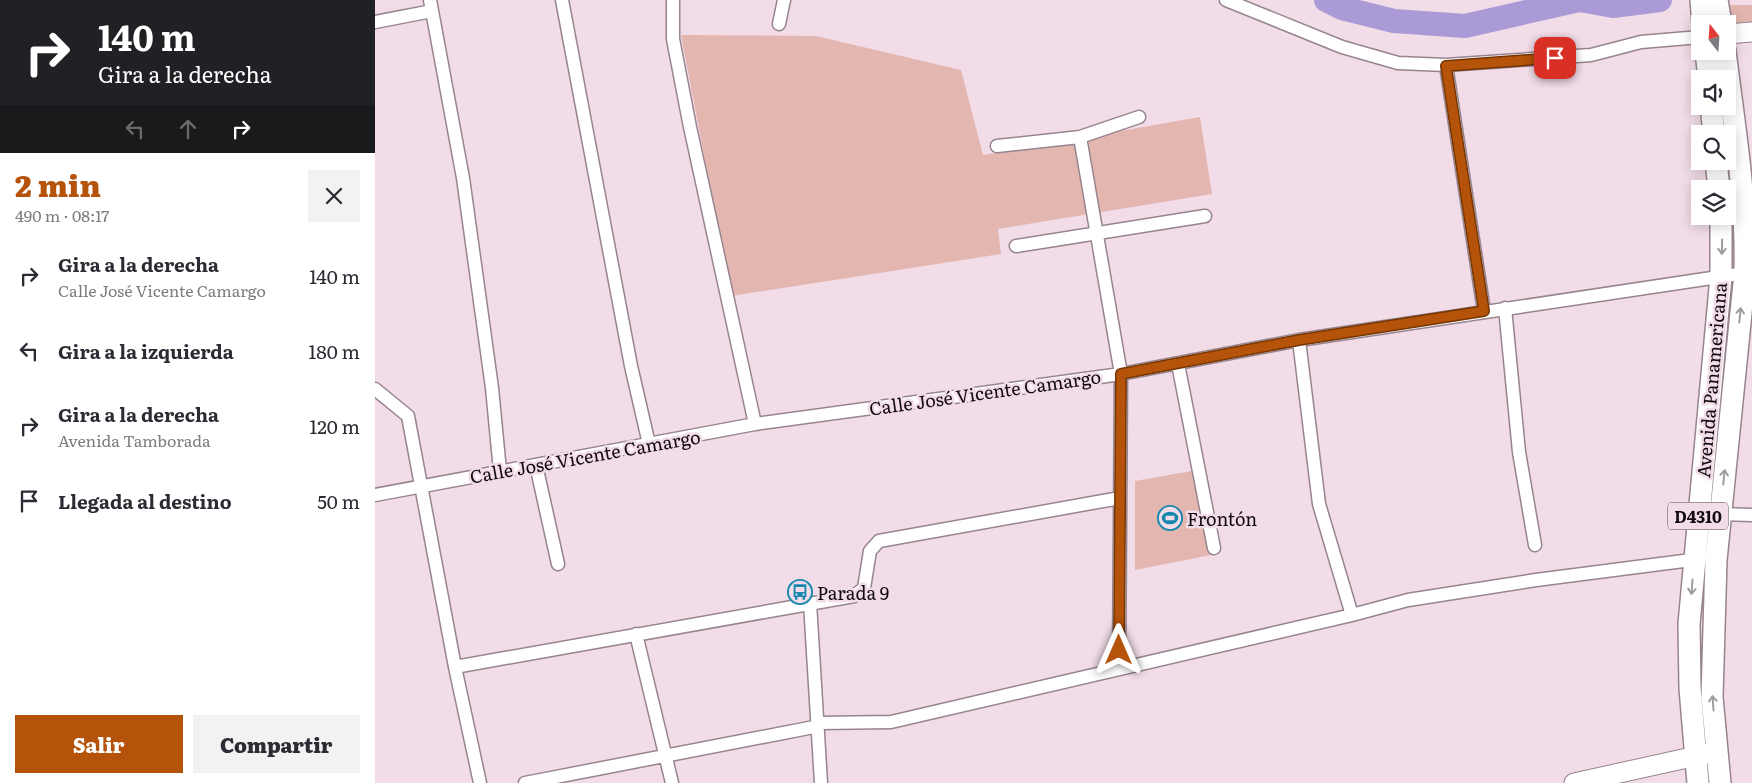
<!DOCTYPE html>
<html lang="es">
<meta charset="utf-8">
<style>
:root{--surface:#fff;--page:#f2f2f3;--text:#2b2b33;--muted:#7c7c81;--accent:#b45309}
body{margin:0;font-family:Literata,serif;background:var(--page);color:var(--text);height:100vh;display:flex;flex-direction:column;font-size:19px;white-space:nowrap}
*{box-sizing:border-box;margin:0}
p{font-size:16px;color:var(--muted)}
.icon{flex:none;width:28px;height:28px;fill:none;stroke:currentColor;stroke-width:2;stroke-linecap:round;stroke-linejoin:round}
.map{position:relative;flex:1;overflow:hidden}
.panel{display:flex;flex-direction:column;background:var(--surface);width:375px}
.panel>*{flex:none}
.top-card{background:#202124;color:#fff;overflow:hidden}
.needle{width:32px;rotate:343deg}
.fabs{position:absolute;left:1316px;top:15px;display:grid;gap:10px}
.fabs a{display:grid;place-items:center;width:45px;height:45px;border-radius:0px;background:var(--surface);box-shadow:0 2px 12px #0003;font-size:25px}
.pin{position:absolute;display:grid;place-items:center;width:42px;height:42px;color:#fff;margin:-21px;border-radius:10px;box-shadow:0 2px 8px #0006}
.me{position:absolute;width:55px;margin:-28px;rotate:0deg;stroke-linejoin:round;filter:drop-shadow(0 0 4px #0008)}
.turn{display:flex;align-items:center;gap:18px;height:105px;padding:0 15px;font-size:22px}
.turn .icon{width:65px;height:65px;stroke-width:2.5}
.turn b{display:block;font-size:35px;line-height:42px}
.lanes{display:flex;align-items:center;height:48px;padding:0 15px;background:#0003;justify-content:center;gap:25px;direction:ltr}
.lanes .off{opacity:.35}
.round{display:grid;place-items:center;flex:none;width:52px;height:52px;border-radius:0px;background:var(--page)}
.summary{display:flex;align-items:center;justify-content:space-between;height:85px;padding:0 15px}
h1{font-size:30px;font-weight:800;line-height:38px;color:var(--accent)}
.primary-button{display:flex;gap:10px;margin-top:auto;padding:10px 15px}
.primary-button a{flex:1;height:58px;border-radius:0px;background:var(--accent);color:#fff;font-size:20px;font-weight:800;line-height:58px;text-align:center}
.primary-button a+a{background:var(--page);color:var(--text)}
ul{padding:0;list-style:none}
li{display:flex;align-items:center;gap:15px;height:75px;padding:0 15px}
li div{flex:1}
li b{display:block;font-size:19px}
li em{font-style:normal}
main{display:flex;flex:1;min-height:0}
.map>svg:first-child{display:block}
.green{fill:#e4b6b0}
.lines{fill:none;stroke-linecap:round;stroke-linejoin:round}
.river{stroke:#aa9bd6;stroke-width:24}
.street-casing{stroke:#97848f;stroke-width:15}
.secondary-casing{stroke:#97848f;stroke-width:21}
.primary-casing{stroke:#97848f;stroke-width:24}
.street{stroke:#fff;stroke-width:12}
.secondary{stroke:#fff;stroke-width:19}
.primary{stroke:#fff;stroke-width:21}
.oneway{stroke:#a09d9f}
.route-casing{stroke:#753606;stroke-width:12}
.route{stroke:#b45309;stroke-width:9}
.labels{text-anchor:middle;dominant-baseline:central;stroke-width:5;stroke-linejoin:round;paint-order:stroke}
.shield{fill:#f1dce8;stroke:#54494f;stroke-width:1}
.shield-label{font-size:16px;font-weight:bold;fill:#110a0e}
.street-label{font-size:18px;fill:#110a0e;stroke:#f1dce8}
.poi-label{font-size:18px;fill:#110a0e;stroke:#f1dce8;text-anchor:start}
</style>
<main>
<section class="panel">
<div class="top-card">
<div class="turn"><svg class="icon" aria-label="right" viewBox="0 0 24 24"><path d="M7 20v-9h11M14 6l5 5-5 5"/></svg><div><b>140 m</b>Gira a la derecha</div></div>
<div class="lanes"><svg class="icon off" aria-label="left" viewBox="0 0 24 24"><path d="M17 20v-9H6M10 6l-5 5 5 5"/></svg><svg class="icon off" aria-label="ahead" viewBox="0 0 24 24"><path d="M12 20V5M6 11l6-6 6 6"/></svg><svg class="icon" aria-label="right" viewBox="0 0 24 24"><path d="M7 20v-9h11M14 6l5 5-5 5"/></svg></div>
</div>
<div class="summary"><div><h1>2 min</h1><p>490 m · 08:17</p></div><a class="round"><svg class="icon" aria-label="close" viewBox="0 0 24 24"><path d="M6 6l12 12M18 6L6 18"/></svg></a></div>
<ul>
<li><svg class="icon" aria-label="right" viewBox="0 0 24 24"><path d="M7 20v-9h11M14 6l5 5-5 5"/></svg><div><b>Gira a la derecha</b><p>Calle José Vicente Camargo</p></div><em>140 m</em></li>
<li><svg class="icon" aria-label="left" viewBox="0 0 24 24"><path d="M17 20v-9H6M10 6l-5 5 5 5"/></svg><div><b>Gira a la izquierda</b></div><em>180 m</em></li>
<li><svg class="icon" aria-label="right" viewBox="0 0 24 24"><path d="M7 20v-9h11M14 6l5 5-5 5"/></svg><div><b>Gira a la derecha</b><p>Avenida Tamborada</p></div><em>120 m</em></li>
<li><svg class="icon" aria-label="arrive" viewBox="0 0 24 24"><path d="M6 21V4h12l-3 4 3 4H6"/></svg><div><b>Llegada al destino</b></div><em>50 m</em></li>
</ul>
<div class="primary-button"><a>Salir</a><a>Compartir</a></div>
</section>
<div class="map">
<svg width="1377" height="783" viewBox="0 0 1377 783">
<rect width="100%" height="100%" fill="#f1dce8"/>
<!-- green -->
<path class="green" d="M 1350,5 L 1377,5 L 1377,23 L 1356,23 Z
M 306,35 L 441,36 L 586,70 L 608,155 L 825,117 L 837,194 L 623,229 L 626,254 L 356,296 Z
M 822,470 L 836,555 L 760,570 L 760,481 Z"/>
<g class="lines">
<!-- river -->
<path class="river" d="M 951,0 L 967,8 L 1019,21 L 1090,26 L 1204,0
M 1205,0 L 1238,6 L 1285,0"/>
<defs>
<path id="street" d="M 55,0 L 88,178 L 117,388 L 125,471
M 187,0 L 256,366 L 274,444
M 298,0 L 298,39 L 315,127 L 380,424
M 851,0 L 967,47 L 1023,63 L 1071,65 L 1216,55 L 1266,42 L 1325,37
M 0,22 L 57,11
M 404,24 L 409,0
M 1071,65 L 1109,311
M 705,137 L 746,374 L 744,669
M 622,146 L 705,137 L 764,117
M 641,246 L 830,216
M 1130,308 L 1144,452 L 1160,545
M 924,340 L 944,504 L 977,615
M 803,364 L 839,548
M 0,389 L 33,416 L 80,667 L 105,783
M 161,465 L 183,564
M 0,495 L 380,424 L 746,374 L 924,340 L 1370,273
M 1345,514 L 1377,515
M 435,603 L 446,783
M 261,634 L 297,783
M 80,667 L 479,596 L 489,588 L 495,551 L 504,541 L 745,498
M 444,723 L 516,722 L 977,615 L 1033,600 L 1161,580 L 1324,559
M 150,783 L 444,726"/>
<path id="secondary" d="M 1352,34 L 1377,32
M 1199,783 L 1335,753"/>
<path id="primary" d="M 1326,0 L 1328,24
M 1342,0 L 1346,24
M 1331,51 L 1334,79
M 1336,106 L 1339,134
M 1341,161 L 1344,189
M 1323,783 L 1315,688 L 1314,624 L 1346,277 L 1346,216
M 1345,783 L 1337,697 L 1341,560 L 1370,273 C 1372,199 1359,125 1350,51"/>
</defs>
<!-- street casing -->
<use href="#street" class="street-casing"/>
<!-- secondary casing -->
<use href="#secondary" class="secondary-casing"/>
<!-- primary casing -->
<use href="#primary" class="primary-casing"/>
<!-- street -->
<use href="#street" class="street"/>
<!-- secondary -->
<use href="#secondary" class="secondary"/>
<!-- primary -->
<use href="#primary" class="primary"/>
</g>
<!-- one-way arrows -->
<defs><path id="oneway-shaft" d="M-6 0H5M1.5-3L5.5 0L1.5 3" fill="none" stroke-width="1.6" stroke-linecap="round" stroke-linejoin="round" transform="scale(1.25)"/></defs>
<g class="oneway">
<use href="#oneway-shaft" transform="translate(1347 247) rotate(91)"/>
<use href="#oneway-shaft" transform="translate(1365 315) rotate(-84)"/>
<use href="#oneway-shaft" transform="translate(1349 477) rotate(-84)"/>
<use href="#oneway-shaft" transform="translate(1317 587) rotate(94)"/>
<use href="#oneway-shaft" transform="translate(1338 703) rotate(-94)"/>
</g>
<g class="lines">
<defs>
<path id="route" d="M 744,650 L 746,374 L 924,340 L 1109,311 L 1071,66 L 1180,58"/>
</defs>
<!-- route casing -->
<use href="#route" class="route-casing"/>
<!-- route -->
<use href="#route" class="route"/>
</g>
<!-- icons -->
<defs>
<symbol id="stadium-ring" viewBox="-11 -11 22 22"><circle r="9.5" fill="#f1dce8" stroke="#1887ae" stroke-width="1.5"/><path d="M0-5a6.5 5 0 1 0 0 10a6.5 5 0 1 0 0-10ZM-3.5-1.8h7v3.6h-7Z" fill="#1887ae"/></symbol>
<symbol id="bus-ring" viewBox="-11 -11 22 22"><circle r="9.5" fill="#f1dce8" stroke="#1887ae" stroke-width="1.5"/><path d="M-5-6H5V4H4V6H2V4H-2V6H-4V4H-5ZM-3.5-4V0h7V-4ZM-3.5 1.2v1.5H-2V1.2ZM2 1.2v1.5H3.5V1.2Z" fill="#1887ae"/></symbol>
</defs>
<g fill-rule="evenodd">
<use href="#stadium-ring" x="781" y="504" width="28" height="28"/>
<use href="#bus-ring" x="411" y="578" width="28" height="28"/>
</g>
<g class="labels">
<!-- shield labels -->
<rect class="shield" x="1293" y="502.5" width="60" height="27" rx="4"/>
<g class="shield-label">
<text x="1323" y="516">D4310</text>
</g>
<!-- street labels -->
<g class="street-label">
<text transform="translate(1336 380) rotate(-85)">Avenida Panamericana</text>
<text transform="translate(610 392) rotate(-8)">Calle José Vicente Camargo</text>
<text transform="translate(210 456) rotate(-10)">Calle José Vicente Camargo</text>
</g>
<!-- poi labels -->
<g class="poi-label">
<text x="812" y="518">Frontón</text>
<text x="442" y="592">Parada 9</text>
</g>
</g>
</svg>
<div class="fabs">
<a><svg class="needle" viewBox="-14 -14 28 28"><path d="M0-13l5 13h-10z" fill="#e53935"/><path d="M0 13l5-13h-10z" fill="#7c7c81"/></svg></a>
<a><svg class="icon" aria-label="sound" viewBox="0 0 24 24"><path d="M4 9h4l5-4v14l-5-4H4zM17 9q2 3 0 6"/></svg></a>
<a><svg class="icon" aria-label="search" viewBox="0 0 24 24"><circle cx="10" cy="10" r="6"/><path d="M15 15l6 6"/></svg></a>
<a><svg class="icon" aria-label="layers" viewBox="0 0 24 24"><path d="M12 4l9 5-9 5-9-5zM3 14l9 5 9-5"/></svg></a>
</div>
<div class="pin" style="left:1180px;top:58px;background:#d93025"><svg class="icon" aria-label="arrive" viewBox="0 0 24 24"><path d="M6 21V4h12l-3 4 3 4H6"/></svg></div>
<svg class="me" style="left:744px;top:650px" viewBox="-20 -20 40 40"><path d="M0-17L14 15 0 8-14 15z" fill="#b45309" stroke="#fff" stroke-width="4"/></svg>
</div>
</main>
